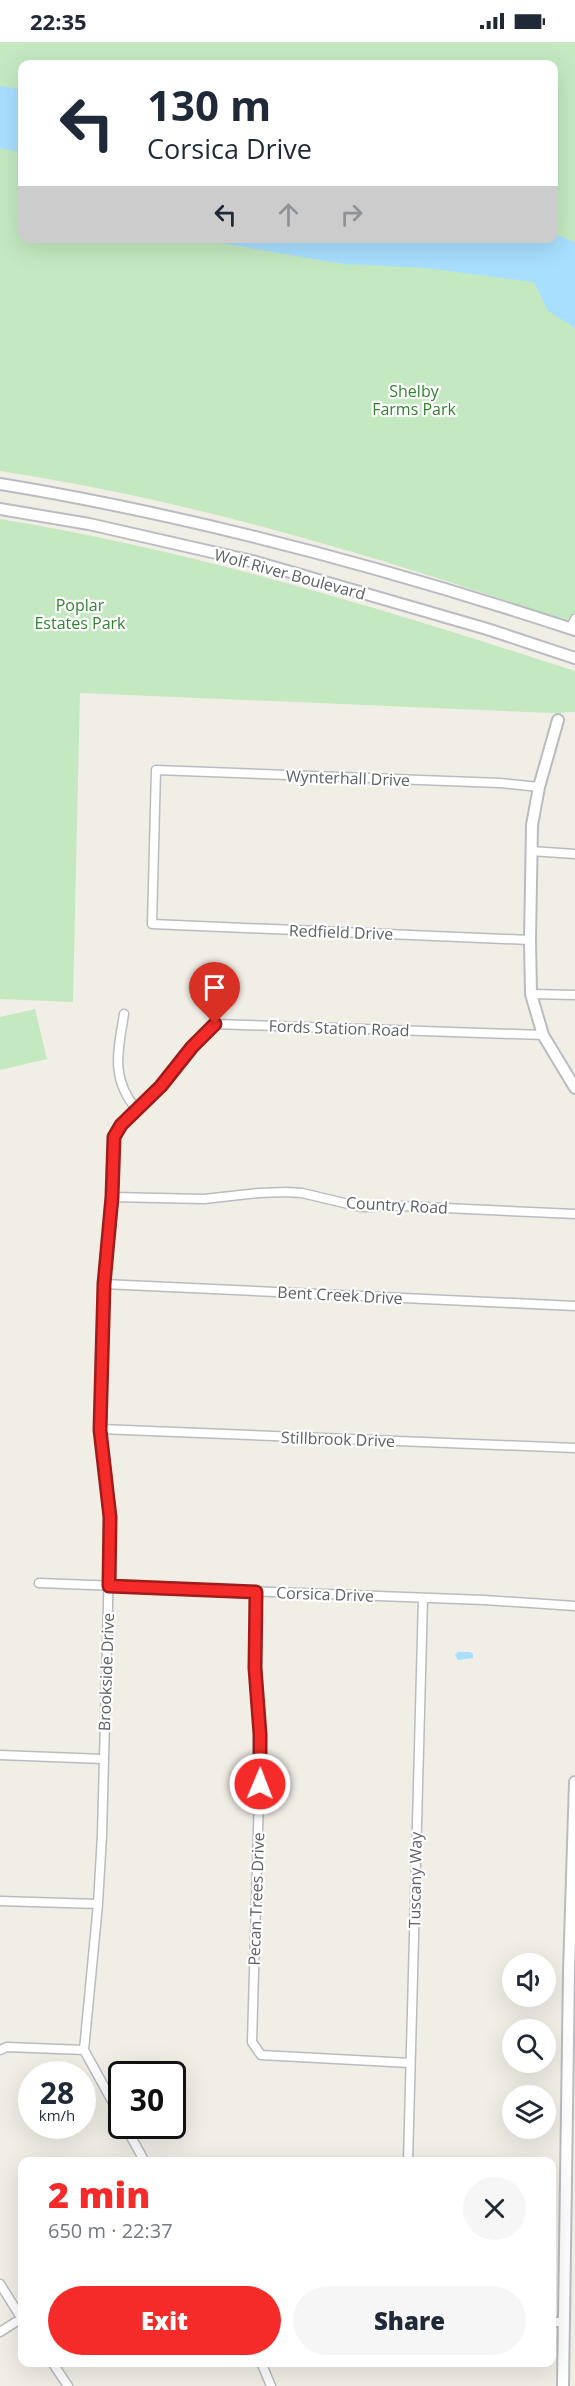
<!DOCTYPE html>
<meta charset="utf-8">
<style>
:root{--surface:#fff;--page:#f6f6f7;--text:#1f2937;--muted:#747a83;--accent:#f42b29}
body{margin:0;font-family:"Open Sans",sans-serif;background:var(--page);color:var(--text);height:100vh;display:flex;flex-direction:column;font-size:22px;white-space:nowrap}
*{box-sizing:border-box;margin:0}
p{font-size:20px;color:var(--muted)}
.icon{flex:none;width:33px;height:33px;fill:none;stroke:currentColor;stroke-width:2;stroke-linecap:round;stroke-linejoin:round}
.map{position:relative;flex:1;overflow:hidden}
.sheet{position:absolute;left:18px;top:2115px;width:538px;height:210px;display:flex;flex-direction:column;background:var(--surface);border-radius:12px;box-shadow:0 6px 24px #0002}
.sheet>*{flex:none}
.hud{position:absolute;left:18px;top:18px;width:540px;height:183px;border-radius:12px;box-shadow:0 6px 24px #0002;background:#fff;color:var(--text);overflow:hidden}
.buttons{position:absolute;left:502px;top:1911px;display:grid;gap:12px}
.buttons a{display:grid;place-items:center;width:54px;height:54px;border-radius:50%;background:var(--surface);box-shadow:0 6px 24px #0002;font-size:30px}
.speed{position:absolute;left:18px;top:2019px;display:flex;gap:12px;font-size:30px;font-weight:700;text-align:center}
.speed>*{display:grid;place-content:center;width:78px;height:78px;border-radius:50%;background:var(--surface);box-shadow:0 6px 24px #0002;line-height:1}
.speed small{font-size:15px;font-weight:400}
.speed .limit{border:3px solid #111;border-radius:9px;background:#fff;color:#111}
.pin{position:absolute;display:grid;place-items:center;width:51px;height:51px;color:#fff;margin:-62px -26px;border-radius:50% 50% 50% 0;rotate:-45deg;box-shadow:0 0 6px #0007}
.pin .icon{rotate:45deg}
.me{position:absolute;width:66px;margin:-33px;rotate:1deg;stroke-linejoin:round;filter:drop-shadow(0 0 4px #0008)}
.turn{display:flex;align-items:center;gap:21px;height:126px;padding:0 30px;font-size:27px}
.turn .icon{width:78px;height:78px;stroke-width:2.5}
.turn b{display:block;font-size:42px;line-height:51px}
.lanes{display:flex;align-items:center;height:57px;padding:0 30px;background:#0003;justify-content:center;gap:30px;direction:ltr}
.lanes .off{opacity:.35}
.round{display:grid;place-items:center;flex:none;width:63px;height:63px;border-radius:32px;background:var(--page)}
.head{display:flex;align-items:center;justify-content:space-between;height:102px;padding:0 30px}
h1{font-size:36px;font-weight:800;line-height:45px;color:var(--accent)}
.action{display:flex;gap:12px;margin-top:auto;padding:12px 30px}
.action a{flex:1;height:69px;border-radius:36px;background:var(--accent);color:#fff;font-size:24px;font-weight:800;line-height:69px;text-align:center}
.action a+a{background:var(--page);color:var(--text)}
.status{display:flex;justify-content:space-between;align-items:center;height:42px;padding:0 30px;background:var(--surface);direction:ltr}
.status svg{height:16px;fill:currentColor}
.map>svg:first-child{display:block}
.green{fill:#c4e9c1;fill-rule:evenodd}
.water{fill:#a8dfff}
.lines{fill:none;stroke-linecap:round;stroke-linejoin:round}
.minor-casing{stroke:#b8bcc0;stroke-width:11}
.tertiary-casing{stroke:#b8bcc0;stroke-width:14}
.secondary-casing{stroke:#b9bdc2;stroke-width:14}
.minor{stroke:#fff;stroke-width:8}
.tertiary{stroke:#fff;stroke-width:10}
.secondary{stroke:#fff;stroke-width:10}
.route-casing{stroke:#9f1c1b;stroke-width:15}
.route{stroke:#f42b29;stroke-width:10}
.labels{text-anchor:middle;dominant-baseline:central;stroke-width:4.5;stroke-linejoin:round;paint-order:stroke}
.park-label{font-size:16px;fill:#318430;stroke:#fff}
.street-label{font-size:16px;fill:#5d6267;stroke:#fff}
</style>
<div class="status"><b>22:35</b><svg viewBox="0 0 49 12"><path d="M0 12V9h3v3zM5 12V6h3v6zM10 12V3h3v9zM15 12V0h3v12zM26 1h20v11H26zM47 4h2v5h-2z"/></svg></div>
<div class="map">
<svg width="575" height="2344" viewBox="0 0 575 2344">
<rect width="100%" height="100%" fill="#f1eee6"/>
<!-- green -->
<path class="green" d="M 0,0 L 575,0 L 575,582 C 387,517 197,459 0,429 ZM 22,22 L 554,22 L 554,196 L 22,196 Z
M 0,477 C 197,509 386,568 575,629 L 575,670 L 552,671 L 80,651 L 73,960 L 0,957 Z
M 35,967 L 47,1017 L 0,1028 L 0,975 Z"/>
<!-- water -->
<path class="water" d="M 0,44 L 22,47 L 22,111 L 0,106 Z
M 554,192 L 575,200 L 575,286 L 548,269 L 534,240 L 426,226 L 343,222 L 209,199 L 206,197 L 554,196 Z
M 458,1610 L 470,1610 L 473,1612 L 473,1616 L 458,1618 L 455,1613 Z"/>
<g class="lines">
<defs>
<path id="minor" d="M 570,587 L 575,577
M 531,809 L 575,812
M 530,898 L 152,882 L 156,728 L 500,741 L 539,745
M 531,952 L 575,953
M 124,972 C 118,1010 110,1036 137,1068
M 112,1155 L 204,1157 L 259,1151 L 286,1150 L 302,1151 L 361,1165 L 402,1164 L 575,1172
M 104,1242 L 575,1264
M 100,1387 L 575,1406
M 39,1541 L 484,1558 L 575,1564
M 256,1550 L 255,1626 L 260,1683 L 260,1719 L 252,2000 L 261,2013 L 410,2021
M 0,1713 L 103,1717
M 0,1859 L 98,1862
M 0,2008 L 7,2005 L 84,2008
M 122,2077 L 84,2008 L 98,1862 L 102,1793 L 110,1486 L 100,1387 L 104,1242 L 112,1155 L 112,1105 L 114,1095 L 121,1083 L 161,1044 L 192,1005 L 215,982 L 543,993
M 125,2084 L 145,2120
M 408,2120 L 423,1556
M 0,2242 L 22,2277
M 552,2280 L 564,2280
M 0,2290 L 22,2276
M 52,2320 L 68,2344
M 261,2320 L 271,2344"/>
<path id="tertiary" d="M 558,678 L 539,745 L 532,783 L 530,898 L 531,952 L 543,993 L 575,1046
M 563,2344 L 569,1929 L 575,1740"/>
<path id="secondary" d="M 0,442 C 195,474 387,526 575,588
M 0,467 L 89,482 L 256,520 L 487,587 L 575,616"/>
</defs>
<!-- minor casing -->
<use href="#minor" class="minor-casing"/>
<!-- tertiary casing -->
<use href="#tertiary" class="tertiary-casing"/>
<!-- secondary casing -->
<use href="#secondary" class="secondary-casing"/>
<!-- minor -->
<use href="#minor" class="minor"/>
<!-- tertiary -->
<use href="#tertiary" class="tertiary"/>
<!-- secondary -->
<use href="#secondary" class="secondary"/>
</g>
<g class="lines">
<defs>
<path id="route" d="M 215,982 L 192,1005 L 161,1044 L 121,1083 L 114,1095 L 112,1155 L 104,1242 L 100,1388 L 110,1475 L 109,1544 L 256,1550 L 255,1626 L 260,1692 L 260,1742"/>
</defs>
<!-- route casing -->
<use href="#route" class="route-casing"/>
<!-- route -->
<use href="#route" class="route"/>
</g>
<g class="labels">
<!-- park labels -->
<g class="park-label">
<text x="414" y="349">Shelby<tspan x="414" dy="18">Farms Park</tspan></text>
<text x="80" y="563">Poplar<tspan x="80" dy="18">Estates Park</tspan></text>
</g>
<!-- street labels -->
<g class="street-label">
<text transform="translate(290 532) rotate(15)">Wolf River Boulevard</text>
<text transform="translate(348 736) rotate(2)">Wynterhall Drive</text>
<text transform="translate(341 890) rotate(2)">Redfield Drive</text>
<text transform="translate(339 986) rotate(2)">Fords Station Road</text>
<text transform="translate(397 1163) rotate(3)">Country Road</text>
<text transform="translate(340 1253) rotate(3)">Bent Creek Drive</text>
<text transform="translate(338 1397) rotate(2)">Stillbrook Drive</text>
<text transform="translate(325 1552) rotate(2)">Corsica Drive</text>
<text transform="translate(106 1630) rotate(-88)">Brookside Drive</text>
<text transform="translate(415 1838) rotate(-89)">Tuscany Way</text>
<text transform="translate(256 1857) rotate(-88)">Pecan Trees Drive</text>
</g>
</g>
</svg>
<div class="buttons">
<a><svg class="icon" aria-label="sound" viewBox="0 0 24 24"><path d="M4 9h4l5-4v14l-5-4H4zM17 9q2 3 0 6"/></svg></a>
<a><svg class="icon" aria-label="search" viewBox="0 0 24 24"><circle cx="10" cy="10" r="6"/><path d="M15 15l6 6"/></svg></a>
<a><svg class="icon" aria-label="layers" viewBox="0 0 24 24"><path d="M12 4l9 5-9 5-9-5zM3 14l9 5 9-5"/></svg></a>
</div>
<div class="speed"><div>28<small>km/h</small></div><div class="limit">30</div></div>
<div class="pin" style="left:215px;top:982px;background:#d93025"><svg class="icon" aria-label="arrive" viewBox="0 0 24 24"><path d="M6 21V4h12l-3 4 3 4H6"/></svg></div>
<svg class="me" style="left:260px;top:1742px" viewBox="-20 -20 40 40"><circle r="17" fill="#f42b29" stroke="#fff" stroke-width="3"/><path d="M0-11L8 9 0 5-8 9z" fill="#fff"/></svg>
<div class="hud">
<div class="turn"><svg class="icon" aria-label="left" viewBox="0 0 24 24"><path d="M17 20v-9H6M10 6l-5 5 5 5"/></svg><div><b>130 m</b>Corsica Drive</div></div>
<div class="lanes"><svg class="icon" aria-label="left" viewBox="0 0 24 24"><path d="M17 20v-9H6M10 6l-5 5 5 5"/></svg><svg class="icon off" aria-label="ahead" viewBox="0 0 24 24"><path d="M12 20V5M6 11l6-6 6 6"/></svg><svg class="icon off" aria-label="right" viewBox="0 0 24 24"><path d="M7 20v-9h11M14 6l5 5-5 5"/></svg></div>
</div>
<section class="sheet">
<div class="head"><div><h1>2 min</h1><p>650 m · 22:37</p></div><a class="round"><svg class="icon" aria-label="close" viewBox="0 0 24 24"><path d="M6 6l12 12M18 6L6 18"/></svg></a></div>
<div class="action"><a>Exit</a><a>Share</a></div>
</section>
</div>
